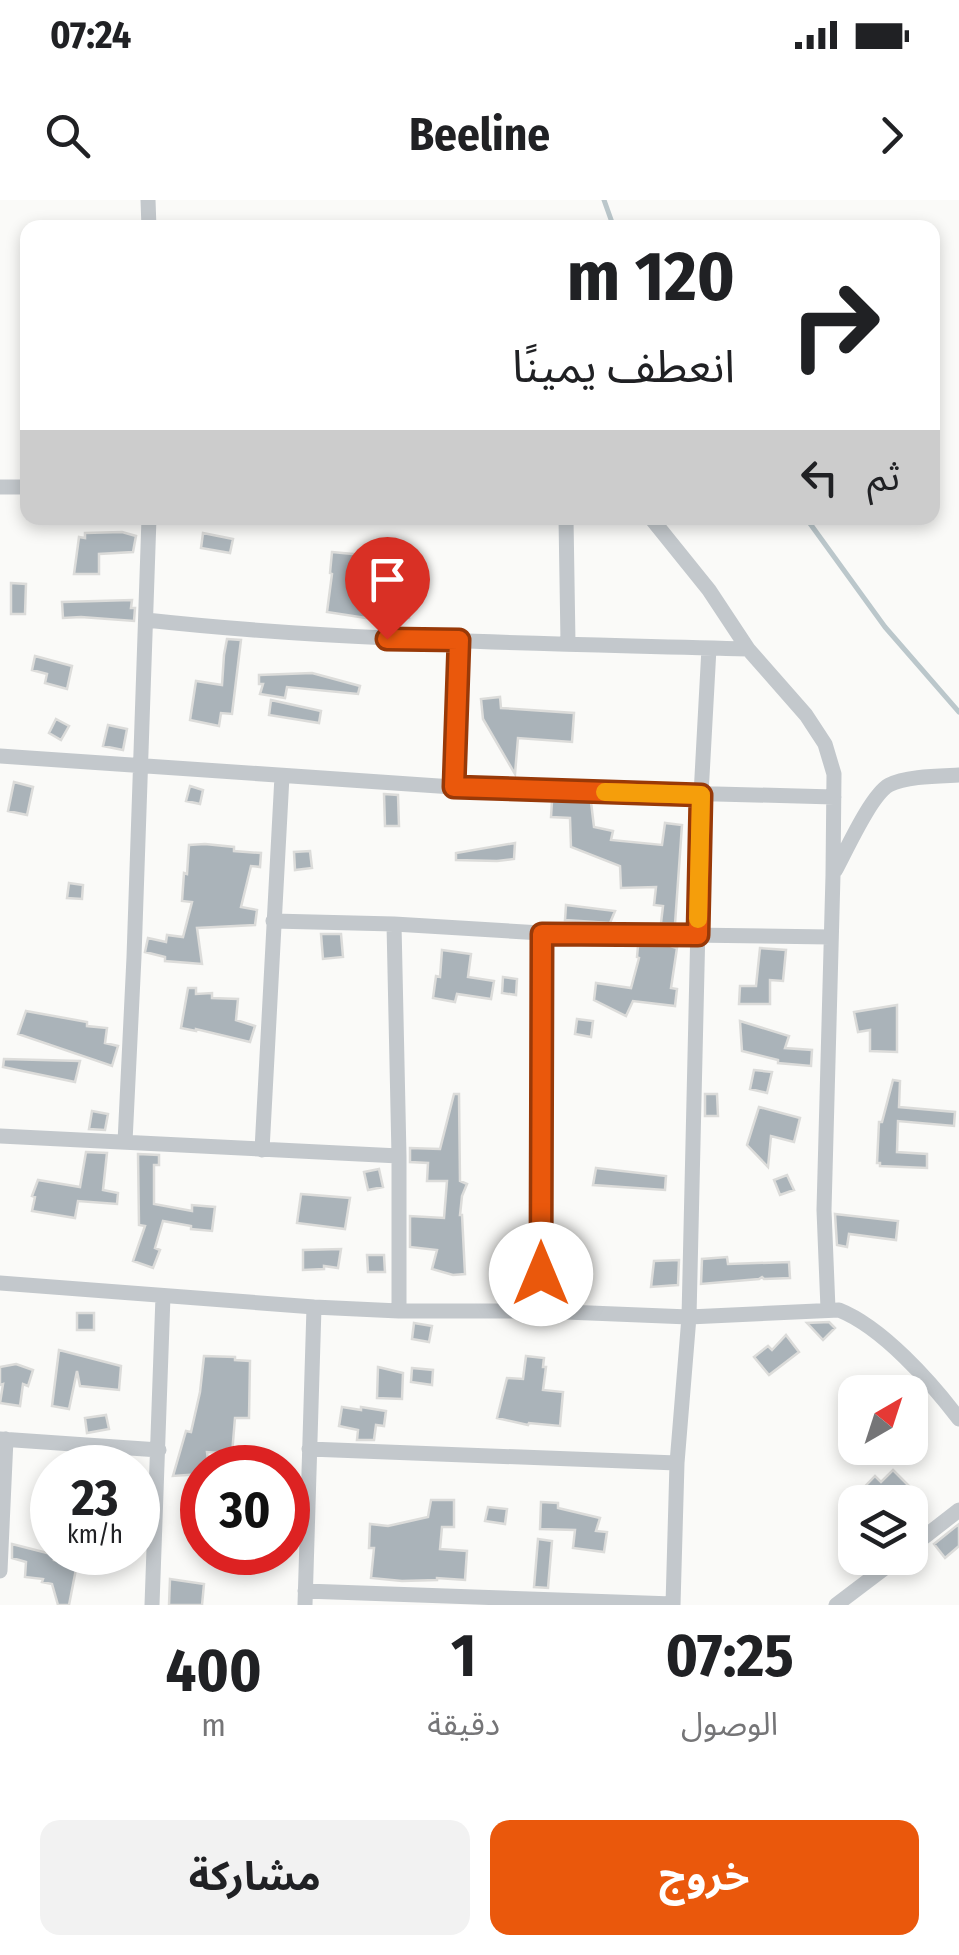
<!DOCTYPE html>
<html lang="ar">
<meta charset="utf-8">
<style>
:root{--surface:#fff;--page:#f2f2f2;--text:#202124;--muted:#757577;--accent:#ea580c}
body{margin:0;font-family:"Fira Sans Condensed","Noto Sans Arabic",sans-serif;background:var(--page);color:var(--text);direction:rtl;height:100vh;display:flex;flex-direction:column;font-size:38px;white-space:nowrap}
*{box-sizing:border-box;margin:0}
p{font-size:32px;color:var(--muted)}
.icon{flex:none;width:55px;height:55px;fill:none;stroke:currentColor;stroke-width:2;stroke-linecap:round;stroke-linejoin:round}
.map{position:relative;height:1405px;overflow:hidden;direction:ltr}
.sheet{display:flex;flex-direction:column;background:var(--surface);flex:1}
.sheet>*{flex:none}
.guide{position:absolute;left:20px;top:20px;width:920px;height:305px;border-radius:20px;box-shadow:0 5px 15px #0003;direction:rtl;background:#fff;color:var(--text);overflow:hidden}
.needle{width:65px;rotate:39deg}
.buttons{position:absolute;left:838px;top:1175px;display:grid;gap:20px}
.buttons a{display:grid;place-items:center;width:90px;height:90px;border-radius:20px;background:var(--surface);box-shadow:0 5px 15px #0003;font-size:50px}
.speed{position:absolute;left:30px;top:1245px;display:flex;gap:20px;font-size:50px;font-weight:700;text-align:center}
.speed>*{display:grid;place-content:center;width:130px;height:130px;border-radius:50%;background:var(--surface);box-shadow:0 5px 15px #0003;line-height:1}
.speed small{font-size:25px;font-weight:400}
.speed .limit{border:15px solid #d22;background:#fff;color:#111}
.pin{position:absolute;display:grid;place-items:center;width:85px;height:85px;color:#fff;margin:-102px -42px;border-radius:50% 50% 50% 0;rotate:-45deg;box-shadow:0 0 10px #0007}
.pin .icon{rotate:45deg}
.me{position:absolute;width:110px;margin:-55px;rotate:0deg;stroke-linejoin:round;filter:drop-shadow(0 0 8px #0008)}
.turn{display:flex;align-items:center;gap:35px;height:210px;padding:0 40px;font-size:45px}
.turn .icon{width:130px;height:130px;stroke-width:2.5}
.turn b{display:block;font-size:70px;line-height:85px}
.then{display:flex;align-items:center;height:95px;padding:0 40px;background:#0003;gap:20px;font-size:38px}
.eta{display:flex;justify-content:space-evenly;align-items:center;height:170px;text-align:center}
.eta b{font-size:60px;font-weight:700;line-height:70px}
.cta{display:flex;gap:20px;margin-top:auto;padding:20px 40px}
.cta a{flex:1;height:115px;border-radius:20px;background:var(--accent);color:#fff;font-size:40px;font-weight:700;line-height:115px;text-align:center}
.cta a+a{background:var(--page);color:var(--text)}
.status{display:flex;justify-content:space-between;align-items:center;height:70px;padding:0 50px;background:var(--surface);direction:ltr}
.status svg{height:28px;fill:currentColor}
header{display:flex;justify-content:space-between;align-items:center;height:130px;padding:0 40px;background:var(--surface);font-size:45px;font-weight:700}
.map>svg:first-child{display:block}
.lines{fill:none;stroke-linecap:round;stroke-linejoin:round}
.stream{stroke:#bbc7cb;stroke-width:5}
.building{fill:#aab3b9;stroke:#dcdcda;stroke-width:2.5}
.minor{stroke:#c3c8cc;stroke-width:15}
.route-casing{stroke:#983908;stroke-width:25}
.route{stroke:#ea580c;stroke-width:18}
.slow{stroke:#f59e0b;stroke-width:18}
</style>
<div class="status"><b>07:24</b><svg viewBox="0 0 49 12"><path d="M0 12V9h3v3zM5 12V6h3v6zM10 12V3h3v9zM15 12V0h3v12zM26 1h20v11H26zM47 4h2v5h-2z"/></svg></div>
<header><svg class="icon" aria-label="forward" viewBox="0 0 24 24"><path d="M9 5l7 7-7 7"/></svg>Beeline<svg class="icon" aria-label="search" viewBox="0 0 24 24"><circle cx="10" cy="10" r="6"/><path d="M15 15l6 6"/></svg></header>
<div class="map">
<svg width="959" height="1405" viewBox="0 0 959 1405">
<rect width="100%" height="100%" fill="#fafaf8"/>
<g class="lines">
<!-- stream -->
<path class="stream" d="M 604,0 L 614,28
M 806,318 L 885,427 L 959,512"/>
</g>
<!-- building -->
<path class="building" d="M 122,332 L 136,336 L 133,352 L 99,354 L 99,374 L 74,374 L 79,337 L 85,338 L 85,333 Z
M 203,333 L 233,339 L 230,353 L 201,348 Z
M 332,352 L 384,357 L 380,401 L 409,401 L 409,418 L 366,418 L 327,412 L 332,374 L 330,373 Z
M 11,383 L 26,384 L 25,414 L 11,414 Z
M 132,400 L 131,408 L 135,408 L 134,421 L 81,417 L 63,418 L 62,402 Z
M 227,439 L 241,440 L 232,514 L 221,513 L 219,526 L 190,520 L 196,481 L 222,485 L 224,455 Z
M 35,456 L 72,466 L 67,489 L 45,483 L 47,474 L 32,470 Z
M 312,473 L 360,486 L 358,494 L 287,487 L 285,498 L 260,494 L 263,484 L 259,484 L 259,475 Z
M 500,497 L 501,508 L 574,513 L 572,542 L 518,538 L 515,574 L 483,519 L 481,499 Z
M 271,500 L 321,511 L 319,523 L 269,515 Z
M 56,519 L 69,526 L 61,540 L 49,533 Z
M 108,525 L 127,529 L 123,550 L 103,546 Z
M 14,582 L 33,587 L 27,615 L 8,611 Z
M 190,586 L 203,590 L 200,604 L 186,601 Z
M 384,594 L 398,595 L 399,626 L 385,626 Z
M 552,601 L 591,602 L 594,627 L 613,631 L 611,640 L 662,645 L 665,623 L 682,625 L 675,724 L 661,723 L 663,706 L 654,705 L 656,687 L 621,688 L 620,666 L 571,647 L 570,618 L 551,617 Z
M 515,643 L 514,659 L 497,661 L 456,660 L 456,653 Z
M 205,644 L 234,647 L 234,651 L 261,653 L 260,667 L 251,666 L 241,707 L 257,710 L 255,725 L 197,728 L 202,764 L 165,761 L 165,757 L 145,752 L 148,738 L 166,742 L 167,735 L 183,737 L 192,702 L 182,701 L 184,673 L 187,674 L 189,645 Z
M 310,651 L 312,668 L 295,670 L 294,652 Z
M 69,683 L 83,685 L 82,699 L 67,698 Z
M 566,705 L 615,711 L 610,723 L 565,720 Z
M 321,734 L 341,734 L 343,757 L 323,759 Z
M 638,746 L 670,746 L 677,748 L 671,788 L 677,789 L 675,806 L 633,801 L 626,816 L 594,800 L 596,783 L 631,788 L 639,758 L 637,757 Z
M 760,748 L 786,750 L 783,781 L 770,780 L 770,804 L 739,804 L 740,786 L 756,786 Z
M 442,750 L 471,754 L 468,777 L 494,781 L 491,799 L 457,794 L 455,802 L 433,798 L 436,776 L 440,777 Z
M 503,777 L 517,779 L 516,795 L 502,793 Z
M 188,788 L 196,788 L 196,794 L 212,793 L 212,798 L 238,799 L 236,820 L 255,826 L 250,842 L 196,829 L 196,831 L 181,828 Z
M 897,805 L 897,852 L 870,851 L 870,830 L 858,832 L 854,812 Z
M 26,811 L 87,822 L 87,826 L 107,828 L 105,843 L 118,846 L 112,866 L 18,834 Z
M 577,819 L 593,821 L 591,837 L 575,834 Z
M 740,821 L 789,836 L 785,848 L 812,850 L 811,866 L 778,863 L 778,860 L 742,851 Z
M 4,859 L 80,861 L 75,882 L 3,867 Z
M 754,870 L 772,872 L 767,893 L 750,889 Z
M 893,880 L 900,881 L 899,907 L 955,912 L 954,926 L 898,921 L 897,952 L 927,954 L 927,968 L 880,966 L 880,963 L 877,963 L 879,922 L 882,922 Z
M 454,894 L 459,894 L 460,981 L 467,984 L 462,996 L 460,1015 L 462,1015 L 465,1074 L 453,1075 L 432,1069 L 437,1050 L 410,1047 L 410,1016 L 444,1018 L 447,981 L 427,981 L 428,963 L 410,962 L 410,948 L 440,949 Z
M 705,894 L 717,894 L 718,916 L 705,916 Z
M 759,907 L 800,918 L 794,942 L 771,936 L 768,967 L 747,945 Z
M 92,911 L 108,914 L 105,930 L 89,929 Z
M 86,952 L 107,953 L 103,990 L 118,993 L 117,1004 L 78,1001 L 75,1018 L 32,1011 L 35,997 L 32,996 L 38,980 L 80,987 Z
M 138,954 L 159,955 L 159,965 L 154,965 L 154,1004 L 192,1011 L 192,1005 L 215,1007 L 212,1031 L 191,1029 L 191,1026 L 163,1021 L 155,1048 L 160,1050 L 153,1068 L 133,1061 L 145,1026 L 139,1025 Z
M 596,968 L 666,976 L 665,990 L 593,985 Z
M 379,969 L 383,987 L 368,990 L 364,972 Z
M 787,975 L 794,990 L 780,995 L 774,980 Z
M 301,994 L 350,998 L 345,1029 L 297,1023 Z
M 835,1014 L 898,1021 L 896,1040 L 849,1034 L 847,1047 L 837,1045 Z
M 552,1044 L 567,1045 L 567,1060 L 552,1059 Z
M 341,1049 L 338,1068 L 324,1066 L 324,1069 L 303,1070 L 303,1050 Z
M 367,1055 L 384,1055 L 385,1072 L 368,1072 Z
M 727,1057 L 728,1064 L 789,1062 L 790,1078 L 764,1079 L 762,1077 L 759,1079 L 701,1084 L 702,1059 Z
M 679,1060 L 678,1085 L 651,1087 L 654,1061 Z
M 77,1113 L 94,1113 L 94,1130 L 77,1130 Z
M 829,1122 L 835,1128 L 823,1140 L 807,1123 Z
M 414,1123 L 432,1126 L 429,1142 L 412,1139 Z
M 786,1135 L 799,1152 L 769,1175 L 754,1157 L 768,1146 L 772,1150 Z
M 59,1150 L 121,1166 L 119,1190 L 80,1186 L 77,1171 L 69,1209 L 52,1206 Z
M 204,1156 L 235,1157 L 235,1160 L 250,1161 L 249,1218 L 235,1218 L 232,1254 L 207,1252 L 209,1268 L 202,1268 L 202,1274 L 173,1276 L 186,1231 L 191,1232 L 200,1192 Z
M 526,1156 L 544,1158 L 543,1167 L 546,1167 L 543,1190 L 563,1192 L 560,1226 L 529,1223 L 528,1225 L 497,1218 L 507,1178 L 523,1179 Z
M 16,1164 L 33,1170 L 28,1186 L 23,1184 L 20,1206 L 0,1203 L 3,1184 L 0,1185 L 0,1167 Z
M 378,1167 L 403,1173 L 402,1199 L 377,1198 Z
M 412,1168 L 433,1170 L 432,1185 L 411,1182 Z
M 342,1207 L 361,1210 L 361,1207 L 386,1211 L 384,1226 L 376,1225 L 374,1240 L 357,1240 L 358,1230 L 339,1226 Z
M 106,1215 L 109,1229 L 87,1233 L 85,1218 Z
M 893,1270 L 914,1291 L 902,1302 L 850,1302 L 875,1276 L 881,1282 Z
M 431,1300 L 454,1300 L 454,1327 L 442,1327 L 440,1349 L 467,1351 L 465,1380 L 437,1378 L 437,1380 L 402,1381 L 371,1378 L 374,1348 L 369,1348 L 370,1324 L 388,1326 L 428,1317 Z
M 541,1302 L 558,1303 L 558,1308 L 600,1318 L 596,1331 L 607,1332 L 604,1352 L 573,1348 L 575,1330 L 540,1329 Z
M 488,1307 L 507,1309 L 505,1324 L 485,1321 Z
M 959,1324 L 959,1346 L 945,1358 L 934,1344 Z
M 538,1339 L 552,1341 L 548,1388 L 534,1387 Z
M 12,1344 L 55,1355 L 54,1360 L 77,1364 L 69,1405 L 58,1405 L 52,1384 L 42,1382 L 43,1379 L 25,1377 L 26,1362 L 12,1358 Z
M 170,1379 L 204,1384 L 202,1405 L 169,1405 Z"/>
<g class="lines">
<!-- minor -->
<path class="minor" d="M 148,0 L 149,28
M 0,287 L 28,287
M 566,318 L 568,443
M 651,318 L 709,390 L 748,449 L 806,515 L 825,544 L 834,574 L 833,675 L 824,1010 L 828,1109
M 146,420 C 346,442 547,443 748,449
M 0,556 L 453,587 L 834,597
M 453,587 L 459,440
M 835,671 C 846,651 871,595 889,585 C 906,576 940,576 959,575
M 273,721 L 394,724 L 541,733 L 830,737
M 394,724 L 399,956 L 399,1111
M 0,936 L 399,956
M 125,942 L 134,757 L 149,318
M 262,950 L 282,576
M 0,1083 L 314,1107 L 399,1111 L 541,1111 L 689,1117 L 839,1110 C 882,1127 931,1182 959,1219
M 541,1111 L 541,733
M 0,1239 L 159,1250
M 309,1249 L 677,1263
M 910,1348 L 959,1310
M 0,1371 L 6,1239
M 305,1391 L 673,1404
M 152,1405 L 163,1096
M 305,1405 L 314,1107
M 673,1405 L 677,1263 L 689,1117 L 701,595 L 709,448
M 836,1405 L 898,1358"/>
</g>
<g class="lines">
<defs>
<path id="route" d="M 387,439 L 459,440 L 454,587 L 701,595 L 698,735 L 542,734 L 541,1074"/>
</defs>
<!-- route casing -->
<use href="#route" class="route-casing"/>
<!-- route -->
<use href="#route" class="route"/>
<!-- slow -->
<path class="slow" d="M 605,592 L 701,595 L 698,719"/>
</g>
</svg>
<div class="buttons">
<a><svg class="needle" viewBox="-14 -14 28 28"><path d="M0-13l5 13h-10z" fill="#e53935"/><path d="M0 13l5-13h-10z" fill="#757577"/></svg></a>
<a><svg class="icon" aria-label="layers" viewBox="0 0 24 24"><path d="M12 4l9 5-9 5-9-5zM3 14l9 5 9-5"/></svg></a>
</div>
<div class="speed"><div>23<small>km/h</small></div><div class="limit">30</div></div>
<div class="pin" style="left:387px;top:439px;background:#d93025"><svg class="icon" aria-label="arrive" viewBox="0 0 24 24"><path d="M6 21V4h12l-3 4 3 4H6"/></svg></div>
<svg class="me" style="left:541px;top:1074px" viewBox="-20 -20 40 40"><circle r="19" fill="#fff"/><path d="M0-13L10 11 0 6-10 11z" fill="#ea580c"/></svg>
<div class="guide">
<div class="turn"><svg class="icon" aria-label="right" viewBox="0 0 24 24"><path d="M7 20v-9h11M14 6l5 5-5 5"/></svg><div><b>120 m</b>انعطف يمينًا</div></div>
<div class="then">ثم<svg class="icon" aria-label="left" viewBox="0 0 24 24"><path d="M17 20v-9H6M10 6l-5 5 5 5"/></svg></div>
</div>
</div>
<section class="sheet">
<div class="eta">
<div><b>07:25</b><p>الوصول</p></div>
<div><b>1</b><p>دقيقة</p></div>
<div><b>400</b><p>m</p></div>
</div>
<div class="cta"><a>خروج</a><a>مشاركة</a></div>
</section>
